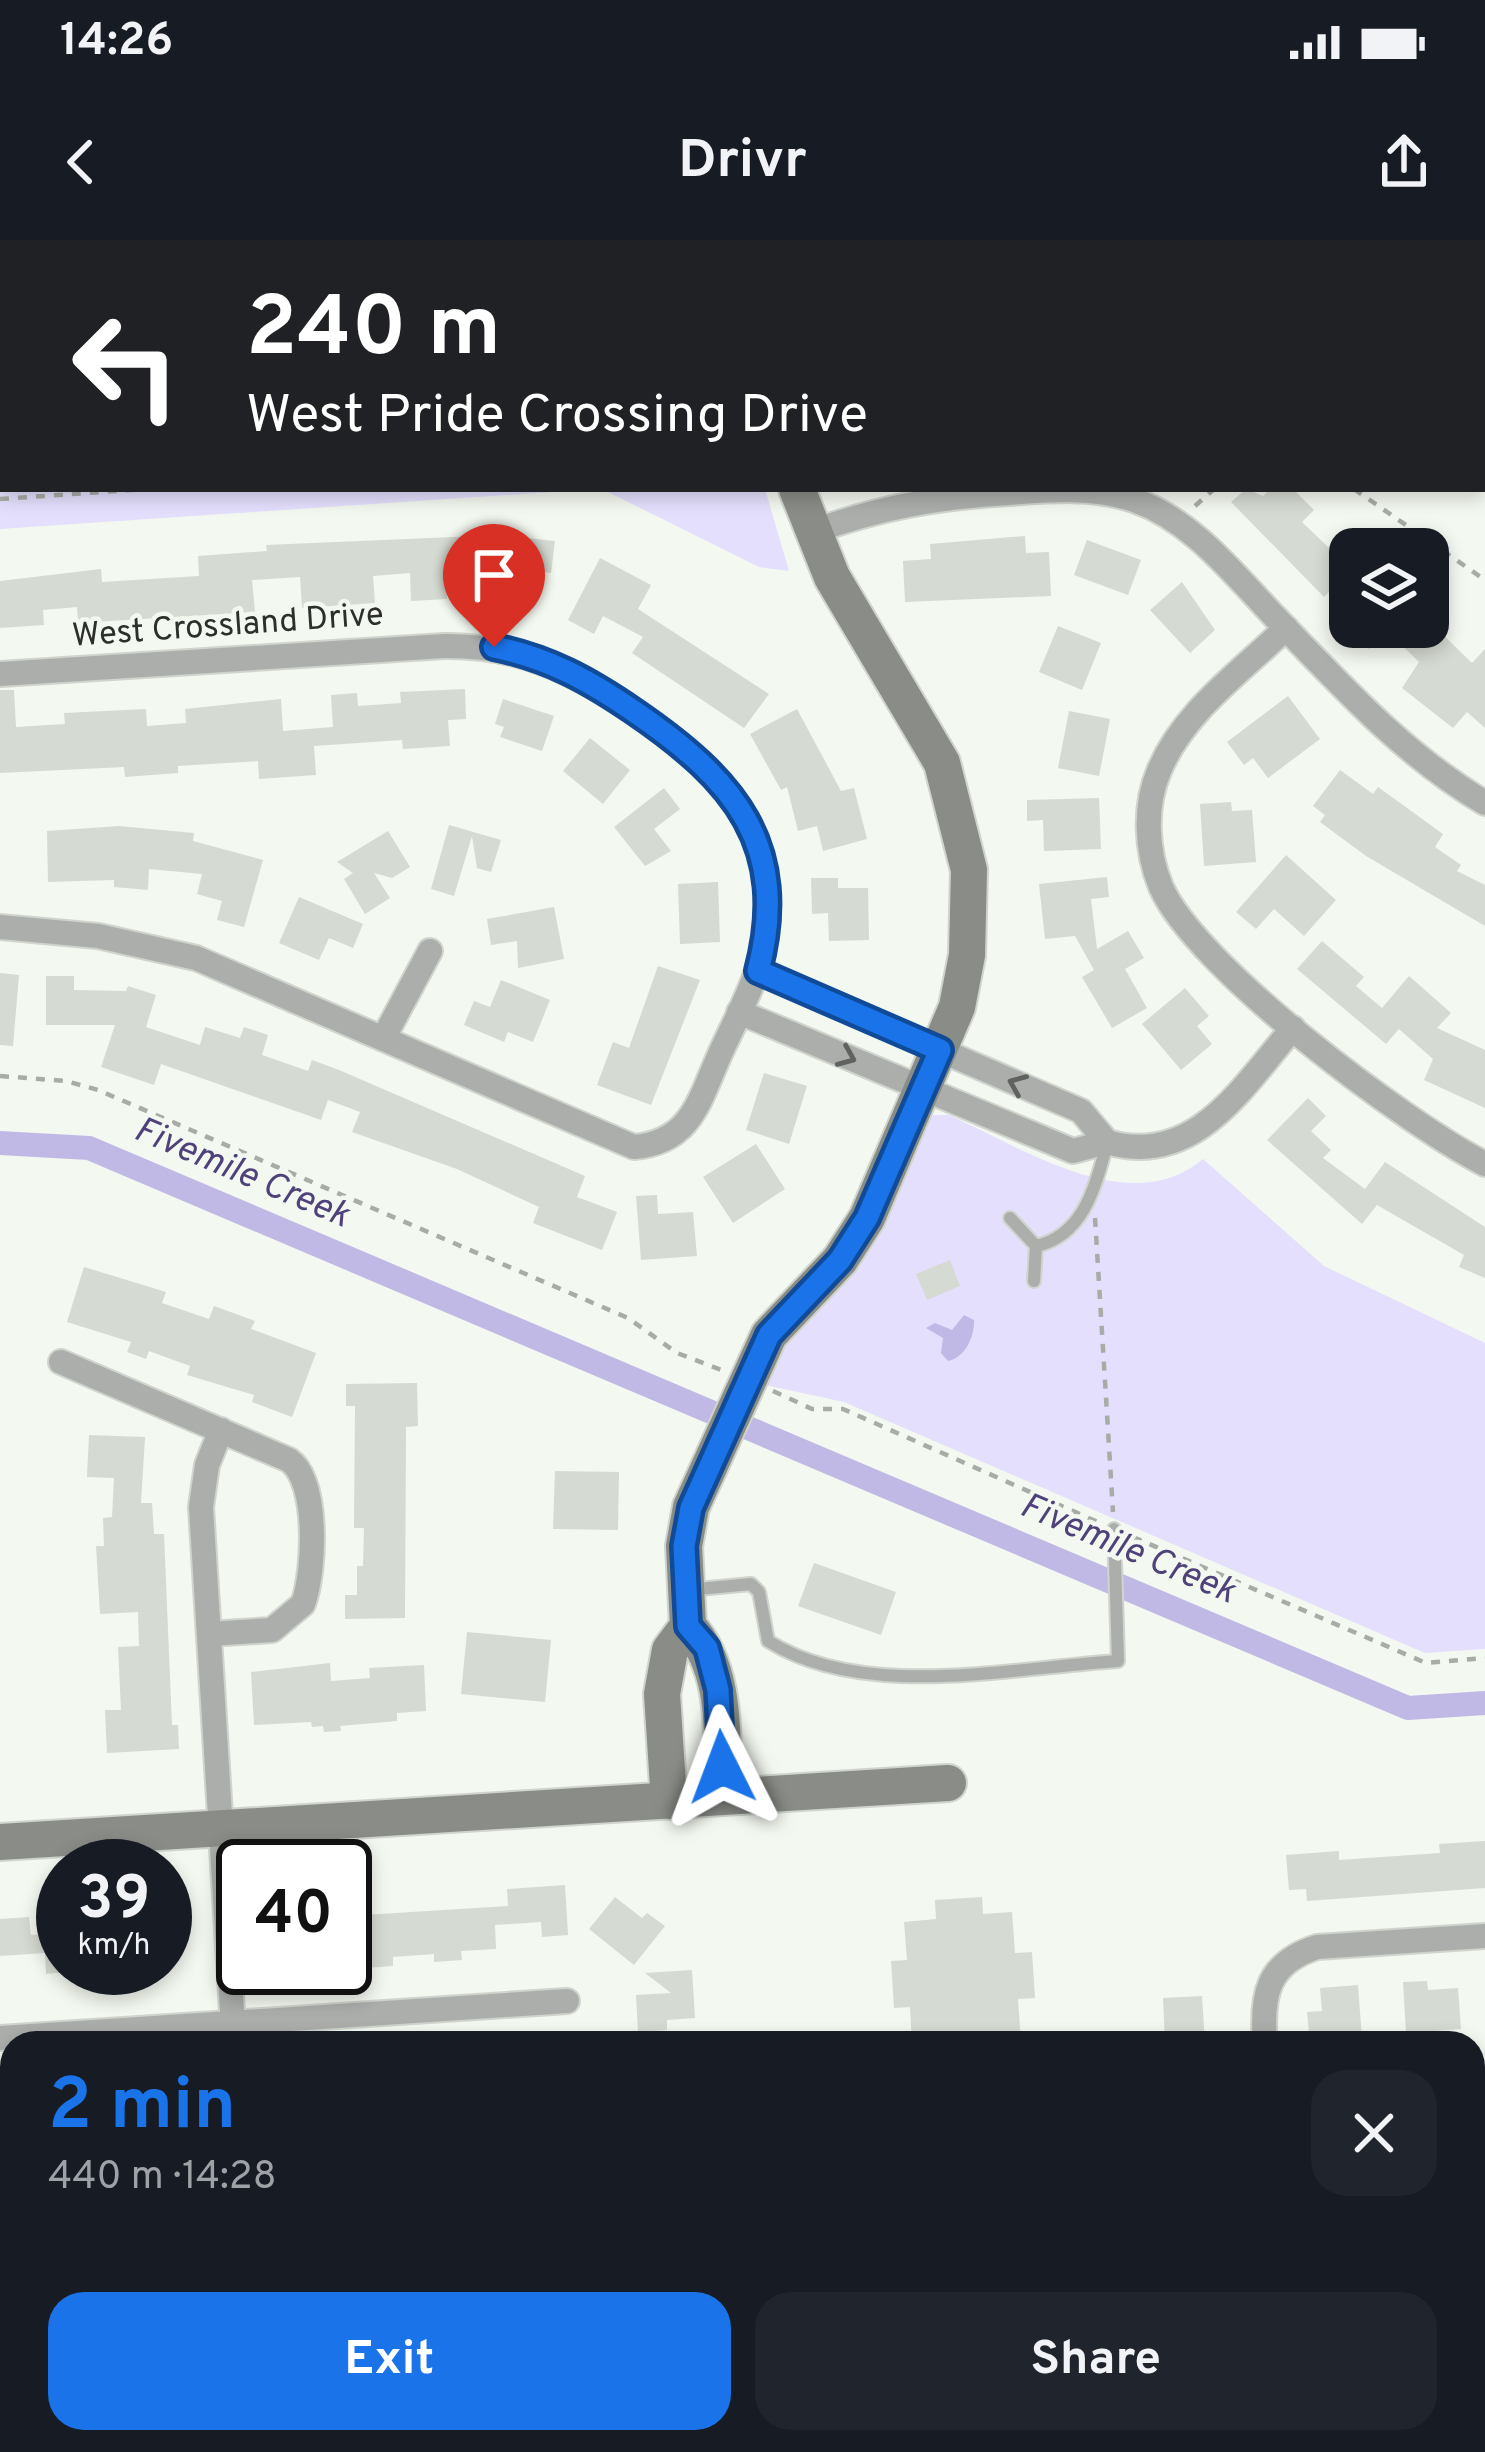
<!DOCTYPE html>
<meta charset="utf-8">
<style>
:root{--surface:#171b24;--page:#20242c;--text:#f1f3f6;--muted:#9ea1a6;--accent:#1a73e8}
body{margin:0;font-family:Overpass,sans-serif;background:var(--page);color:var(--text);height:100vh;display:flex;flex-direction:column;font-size:45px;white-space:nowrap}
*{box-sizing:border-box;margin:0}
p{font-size:39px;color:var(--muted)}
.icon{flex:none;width:66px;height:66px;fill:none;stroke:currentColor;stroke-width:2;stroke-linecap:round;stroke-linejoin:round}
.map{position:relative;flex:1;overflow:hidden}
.details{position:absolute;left:0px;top:1791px;width:1485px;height:423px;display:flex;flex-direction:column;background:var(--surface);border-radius:36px 36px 0 0;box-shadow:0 6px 18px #0003}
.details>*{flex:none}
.hud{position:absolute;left:0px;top:0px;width:1485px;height:252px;box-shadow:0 6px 18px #0003;background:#202124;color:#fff;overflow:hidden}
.buttons{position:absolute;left:1329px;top:288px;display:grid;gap:24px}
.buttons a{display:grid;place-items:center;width:120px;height:120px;border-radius:24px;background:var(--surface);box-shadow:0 6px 18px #0003;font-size:60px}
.speed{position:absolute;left:36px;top:1599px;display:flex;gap:24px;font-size:60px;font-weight:700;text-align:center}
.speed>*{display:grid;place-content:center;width:156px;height:156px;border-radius:50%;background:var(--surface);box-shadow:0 6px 18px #0003;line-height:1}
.speed small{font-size:30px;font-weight:400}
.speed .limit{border:6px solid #111;border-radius:18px;background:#fff;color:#111}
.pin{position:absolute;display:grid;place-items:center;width:102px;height:102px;color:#fff;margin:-123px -51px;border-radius:50% 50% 50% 0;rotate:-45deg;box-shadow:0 0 12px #0007}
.pin .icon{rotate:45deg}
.me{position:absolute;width:132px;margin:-66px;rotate:357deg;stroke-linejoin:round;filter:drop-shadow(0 0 9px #0008)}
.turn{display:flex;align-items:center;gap:42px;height:252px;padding:0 48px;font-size:54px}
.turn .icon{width:156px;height:156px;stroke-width:2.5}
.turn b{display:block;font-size:84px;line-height:102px}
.round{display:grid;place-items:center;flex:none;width:126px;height:126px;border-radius:36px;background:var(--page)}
.summary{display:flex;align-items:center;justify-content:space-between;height:204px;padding:0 48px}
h1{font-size:72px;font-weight:700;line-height:90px;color:var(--accent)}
.cta{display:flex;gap:24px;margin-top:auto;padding:24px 48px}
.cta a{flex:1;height:138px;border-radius:36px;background:var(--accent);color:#fff;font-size:48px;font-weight:700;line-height:138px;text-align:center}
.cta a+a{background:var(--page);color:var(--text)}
.status{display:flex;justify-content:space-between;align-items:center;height:84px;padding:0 60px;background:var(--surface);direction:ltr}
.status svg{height:33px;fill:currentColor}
header{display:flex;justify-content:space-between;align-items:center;height:156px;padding:0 48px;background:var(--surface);font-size:54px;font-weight:700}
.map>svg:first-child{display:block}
.green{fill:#e4dffd}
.water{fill:#c0b9e5}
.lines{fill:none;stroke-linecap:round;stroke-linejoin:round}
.canal{stroke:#c0b9e5;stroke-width:24}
.building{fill:#d5dad2}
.lane-casing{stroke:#cfd4cd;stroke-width:16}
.street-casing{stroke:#cfd4cd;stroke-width:28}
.secondary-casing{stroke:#cfd4cd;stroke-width:40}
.path{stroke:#a8aca6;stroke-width:4.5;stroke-dasharray:9 9;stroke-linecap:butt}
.lane{stroke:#acaeab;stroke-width:12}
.street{stroke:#acaeab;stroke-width:24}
.secondary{stroke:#898c87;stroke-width:36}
.oneway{stroke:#60625f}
.route-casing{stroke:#114b97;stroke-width:30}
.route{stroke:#1a73e8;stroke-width:21}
.labels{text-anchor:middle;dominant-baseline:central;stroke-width:9;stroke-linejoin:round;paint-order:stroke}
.street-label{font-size:33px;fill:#2d2f2c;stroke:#f3f8f0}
.water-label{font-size:36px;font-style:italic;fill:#4f427a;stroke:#f3f8f0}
</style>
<div class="status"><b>14:26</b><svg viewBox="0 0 49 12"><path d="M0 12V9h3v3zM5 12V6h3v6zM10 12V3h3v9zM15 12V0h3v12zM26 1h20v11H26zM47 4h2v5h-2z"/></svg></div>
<header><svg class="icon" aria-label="back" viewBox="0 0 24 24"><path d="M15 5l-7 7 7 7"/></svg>Drivr<svg class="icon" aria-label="share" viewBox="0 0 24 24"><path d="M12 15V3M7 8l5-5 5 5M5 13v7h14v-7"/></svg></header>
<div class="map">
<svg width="1485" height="2212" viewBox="0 0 1485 2212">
<rect width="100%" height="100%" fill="#f3f8f0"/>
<!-- green -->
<path class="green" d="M 0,231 L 3,249 L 597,249 L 0,289 Z
M 602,249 L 765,249 L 789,331 L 759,327 Z
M 929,875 L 949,875 C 1021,907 1130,981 1203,919 L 1324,1026 L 1485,1103 L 1485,1409 L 1425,1413 L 844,1162 L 765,1145 L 769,1127 Z"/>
<!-- water -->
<path class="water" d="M 964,1075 L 974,1080 C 975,1096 965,1118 948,1121 L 941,1113 L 943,1098 L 926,1088 L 935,1083 L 952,1090 Z"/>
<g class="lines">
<!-- canal -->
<path class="canal" d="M 0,903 L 89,908 L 711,1172
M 748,1188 L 1408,1468 L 1485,1463"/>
</g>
<!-- building -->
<path class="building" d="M 1246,249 L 1263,256 L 1270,249 L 1293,249 L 1314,270 L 1302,282 L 1350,328 L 1350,366 L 1331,350 L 1324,357 L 1231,262 Z
M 477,296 L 479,335 L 446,337 L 447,359 L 411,361 L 410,333 L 373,336 L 375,363 L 302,368 L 300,337 L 252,340 L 255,372 L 78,383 L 77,367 L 43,370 L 44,385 L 0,388 L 0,341 L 101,329 L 102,342 L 199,336 L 198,316 L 267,311 L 266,305 Z
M 510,296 L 555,301 L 551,333 L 524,330 L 520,364 L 504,362 Z
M 1025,296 L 1026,313 L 1049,312 L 1051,356 L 905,362 L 903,321 L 931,319 L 930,304 Z
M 1087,300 L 1141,320 L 1128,355 L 1074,335 Z
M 600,318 L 651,345 L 638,369 L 769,454 L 744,488 L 632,413 L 643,397 L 603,376 L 594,394 L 568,380 Z
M 1182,342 L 1215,390 L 1190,413 L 1150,370 Z
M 1058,386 L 1101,403 L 1082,450 L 1039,432 Z
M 1344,387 L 1435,387 L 1472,423 L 1485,409 L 1485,488 L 1467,472 L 1453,488 L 1402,448 L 1419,422 L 1386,390 L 1369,409 Z
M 465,449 L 466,479 L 448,480 L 450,506 L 403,509 L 402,500 L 314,506 L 316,535 L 259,539 L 258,521 L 178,526 L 178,533 L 125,537 L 124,527 L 0,533 L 0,450 L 14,450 L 16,487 L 65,484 L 64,473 L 146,469 L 147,486 L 186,483 L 185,469 L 281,459 L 283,491 L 333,487 L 331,455 L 357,453 L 358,466 L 401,463 L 400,452 Z
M 1288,456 L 1320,499 L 1268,538 L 1253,518 L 1244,525 L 1227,502 Z
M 503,459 L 554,476 L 542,511 L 500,497 L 504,487 L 495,484 Z
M 797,469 L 841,551 L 854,548 L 867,599 L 823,611 L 817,586 L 798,591 L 787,547 L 781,550 L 750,494 Z
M 1069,471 L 1110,479 L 1099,536 L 1058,528 Z
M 590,498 L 630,530 L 603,564 L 563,531 Z
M 1340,530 L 1373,554 L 1378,547 L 1443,594 L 1435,607 L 1461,625 L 1457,631 L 1485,645 L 1485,686 L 1366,616 L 1320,582 L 1325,575 L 1313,566 Z
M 664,548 L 680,569 L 654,589 L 671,611 L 645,626 L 614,587 Z
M 1099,558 L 1101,609 L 1044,611 L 1043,580 L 1027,581 L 1027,560 Z
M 1231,562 L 1232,571 L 1252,570 L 1256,622 L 1204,626 L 1200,564 Z
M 449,585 L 501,600 L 491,632 L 477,628 L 472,596 L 454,656 L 431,649 Z
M 119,586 L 194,593 L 193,601 L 263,620 L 244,687 L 217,680 L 222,661 L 197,654 L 202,634 L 149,629 L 148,650 L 114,647 L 114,640 L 48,642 L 47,591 Z
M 388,591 L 410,627 L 392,638 L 374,633 L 390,658 L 365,674 L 344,639 L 353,633 L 337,622 Z
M 1286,615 L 1336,660 L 1304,696 L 1274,669 L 1256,689 L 1236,672 Z
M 1107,637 L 1109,657 L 1091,659 L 1097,709 L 1128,691 L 1144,718 L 1125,729 L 1147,768 L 1112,788 L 1082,737 L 1094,730 L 1075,696 L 1045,699 L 1039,644 Z
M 811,638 L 838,638 L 838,648 L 868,648 L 869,700 L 829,701 L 828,673 L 812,674 Z
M 718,642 L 720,702 L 680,704 L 678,644 Z
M 299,657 L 363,684 L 353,708 L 329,698 L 319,720 L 279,703 Z
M 554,667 L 564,719 L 518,728 L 517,701 L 491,705 L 487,679 Z
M 1322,701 L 1364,737 L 1356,746 L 1382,768 L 1409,736 L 1451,773 L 1437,788 L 1485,810 L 1485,868 L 1424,840 L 1433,819 L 1399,789 L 1386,804 L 1297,729 Z
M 658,726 L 700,740 L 651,865 L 597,845 L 613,802 L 629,808 Z
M 0,733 L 19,735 L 13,806 L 0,805 Z
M 46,736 L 74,736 L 74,750 L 126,751 L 128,746 L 156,755 L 146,787 L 200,805 L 205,787 L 240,798 L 244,787 L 268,795 L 262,815 L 308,831 L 312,820 L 339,830 L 585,936 L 577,957 L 617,972 L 602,1010 L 533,983 L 539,967 L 457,929 L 352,892 L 360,872 L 328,860 L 321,880 L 161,824 L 154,845 L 101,827 L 115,785 L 46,785 Z
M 501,740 L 550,760 L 533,802 L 508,792 L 504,802 L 464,785 L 474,761 L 490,767 Z
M 1185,748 L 1209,776 L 1197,786 L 1212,804 L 1181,830 L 1142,784 Z
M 764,833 L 807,846 L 789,904 L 746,890 Z
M 1308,858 L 1326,876 L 1311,891 L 1331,910 L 1323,918 L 1365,949 L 1385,922 L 1485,987 L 1485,1038 L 1459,1027 L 1464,1015 L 1377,965 L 1362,984 L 1267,900 Z
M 756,904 L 785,949 L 733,983 L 703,937 Z
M 657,955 L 658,974 L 693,972 L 697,1016 L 641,1020 L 636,956 Z
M 950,1020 L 960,1046 L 927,1060 L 916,1034 Z
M 84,1027 L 166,1052 L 162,1063 L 209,1079 L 214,1066 L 255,1081 L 251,1089 L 316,1113 L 292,1177 L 252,1162 L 254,1155 L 187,1135 L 190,1126 L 149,1111 L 146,1119 L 127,1112 L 131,1102 L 67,1082 Z
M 417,1143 L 418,1186 L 406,1187 L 405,1378 L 345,1379 L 345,1355 L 357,1355 L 357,1326 L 363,1326 L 364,1288 L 354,1288 L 355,1166 L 346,1166 L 346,1144 Z
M 89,1195 L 145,1197 L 141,1263 L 152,1263 L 154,1294 L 164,1294 L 172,1485 L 178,1485 L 179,1509 L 107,1513 L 105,1470 L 121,1470 L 118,1407 L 139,1406 L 138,1372 L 100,1374 L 96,1306 L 104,1306 L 103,1278 L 112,1277 L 114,1238 L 87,1237 Z
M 555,1231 L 619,1232 L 618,1290 L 553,1289 Z
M 814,1323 L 896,1352 L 881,1395 L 798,1366 Z
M 467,1392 L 551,1400 L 545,1462 L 461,1454 Z
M 330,1423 L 331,1441 L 370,1438 L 369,1428 L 424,1425 L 426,1471 L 397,1473 L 397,1481 L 340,1486 L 341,1491 L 324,1492 L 323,1486 L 312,1487 L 311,1482 L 254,1485 L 251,1432 Z
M 1485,1601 L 1485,1648 L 1307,1661 L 1306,1649 L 1289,1650 L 1286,1615 L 1339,1611 L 1339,1620 L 1440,1613 L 1439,1604 Z
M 565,1645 L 568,1695 L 542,1697 L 541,1682 L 495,1685 L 496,1709 L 461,1711 L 462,1720 L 434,1722 L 434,1714 L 393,1717 L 393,1726 L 366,1728 L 363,1675 L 508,1666 L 507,1649 Z
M 615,1657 L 642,1678 L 647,1673 L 665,1686 L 634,1725 L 589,1689 Z
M 982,1657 L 983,1674 L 1012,1672 L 1015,1713 L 1032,1712 L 1035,1758 L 1018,1759 L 1021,1803 L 912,1803 L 910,1767 L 894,1768 L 891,1721 L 907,1720 L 904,1682 L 936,1679 L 935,1660 Z
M 29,1677 L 31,1695 L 63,1692 L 63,1732 L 46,1734 L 45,1713 L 0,1716 L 0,1679 Z
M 75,1728 L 136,1728 L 137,1742 L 76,1746 Z
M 692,1730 L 695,1778 L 667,1780 L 667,1790 L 638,1792 L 636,1755 L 671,1753 L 645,1733 Z
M 1427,1741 L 1428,1750 L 1458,1748 L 1461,1789 L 1406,1793 L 1403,1742 Z
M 1358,1745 L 1362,1799 L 1310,1803 L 1307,1772 L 1322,1771 L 1320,1748 Z
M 1202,1756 L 1205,1803 L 1165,1803 L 1163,1758 Z"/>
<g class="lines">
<defs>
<path id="lane" d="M 1010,978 L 1036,1006 L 1034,1041
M 1036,1006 C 1084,995 1095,947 1107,904
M 688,1350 L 751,1344 L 759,1352 L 768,1401 C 863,1461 1010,1428 1118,1421 L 1114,1289"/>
<path id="street" d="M 1364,0 L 1367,3
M 182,3 L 183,0
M 0,64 L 3,64
M 1482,94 L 1485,96
M 812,292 C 878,268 937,257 1008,253 C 1050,250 1093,246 1134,260 C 1193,281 1232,332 1274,376 C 1340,444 1402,514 1485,563
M 1286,388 C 1242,431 1183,472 1159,531 C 1144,566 1146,611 1161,647 C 1196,727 1405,883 1485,924
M 0,434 L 444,406 C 521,405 575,432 637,474 C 708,522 768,576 768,669 C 769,721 741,768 720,814 C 699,861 691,902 634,907 L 196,718 L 98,696 L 0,687
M 739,772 L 1073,911 L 1107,902 L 1081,871 L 757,731
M 383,799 L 430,711
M 1107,902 C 1195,928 1243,846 1293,788
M 61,1122 L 289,1220 C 319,1241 315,1331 303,1364 L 272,1390 L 209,1394
M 221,1190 L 207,1225 L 201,1267 L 234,1803
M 0,1798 L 567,1761
M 1265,1803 C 1261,1755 1267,1723 1317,1707 L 1485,1696
M 0,2134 L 12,2116
M 276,2202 L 278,2212
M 705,2202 L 742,2212
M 1297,2202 L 1298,2212
M 830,2212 L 963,2203 L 1004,2212"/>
<path id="secondary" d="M 767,3 L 767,0
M 688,1386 C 729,1432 721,1499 724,1557
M 669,1561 L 662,1454 L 670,1410 L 688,1386 L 684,1306 L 691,1267 L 769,1095 L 840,1020 L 867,978 L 957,767 L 967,715 L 969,630 L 942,523 L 832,337 L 797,249
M 0,1602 L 948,1543"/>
</defs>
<!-- lane casing -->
<use href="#lane" class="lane-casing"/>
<!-- street casing -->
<use href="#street" class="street-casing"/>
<!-- secondary casing -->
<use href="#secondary" class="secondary-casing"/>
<!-- path -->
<path class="path" d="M 1354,249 L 1485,340
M 0,259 L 145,249
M 1195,266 L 1214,249
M 0,836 L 66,841 L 98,850 L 628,1078 L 677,1113 L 724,1131
M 1095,978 L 1113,1272
M 773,1151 L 812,1169 L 843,1169 L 1100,1283
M 1133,1297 L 1426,1423 L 1485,1418"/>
<!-- lane -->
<use href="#lane" class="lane"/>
<!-- street -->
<use href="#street" class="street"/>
<!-- secondary -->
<use href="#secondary" class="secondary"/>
</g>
<!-- one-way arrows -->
<defs><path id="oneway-chevron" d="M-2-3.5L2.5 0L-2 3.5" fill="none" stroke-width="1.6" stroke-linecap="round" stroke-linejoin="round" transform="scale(3)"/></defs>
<g class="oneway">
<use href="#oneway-chevron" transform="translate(847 817) rotate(23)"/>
<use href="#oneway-chevron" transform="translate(1017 844) rotate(-157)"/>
</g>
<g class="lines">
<defs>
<path id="route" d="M 494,407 C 549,418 590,441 635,472 C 734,540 791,605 758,731 L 940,810 L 867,978 L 840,1020 L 769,1095 L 691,1268 L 684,1306 L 688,1386 L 707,1408 L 718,1450 L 722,1527"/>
</defs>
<!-- route casing -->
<use href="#route" class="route-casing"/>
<!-- route -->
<use href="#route" class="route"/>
</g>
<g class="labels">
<!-- street labels -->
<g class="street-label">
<text transform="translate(228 387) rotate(-4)">West Crossland Drive</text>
</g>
<!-- water labels -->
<g class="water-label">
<text transform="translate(241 934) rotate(23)">Fivemile Creek</text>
<text transform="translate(1127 1310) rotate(23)">Fivemile Creek</text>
</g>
</g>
</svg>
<div class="buttons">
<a><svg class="icon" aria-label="layers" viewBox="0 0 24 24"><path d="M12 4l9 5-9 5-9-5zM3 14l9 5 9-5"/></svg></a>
</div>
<div class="speed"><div>39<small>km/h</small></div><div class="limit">40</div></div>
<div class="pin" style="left:494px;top:407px;background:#d93025"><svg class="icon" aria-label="arrive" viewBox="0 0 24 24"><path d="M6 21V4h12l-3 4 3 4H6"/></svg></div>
<svg class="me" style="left:722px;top:1527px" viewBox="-20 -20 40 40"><path d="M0-17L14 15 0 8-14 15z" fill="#1a73e8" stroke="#fff" stroke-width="4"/></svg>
<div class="hud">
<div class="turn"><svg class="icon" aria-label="left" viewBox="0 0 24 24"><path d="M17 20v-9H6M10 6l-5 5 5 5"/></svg><div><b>240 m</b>West Pride Crossing Drive</div></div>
</div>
<section class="details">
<div class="summary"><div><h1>2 min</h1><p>440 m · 14:28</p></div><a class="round"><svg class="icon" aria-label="close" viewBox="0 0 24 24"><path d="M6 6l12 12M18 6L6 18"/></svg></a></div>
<div class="cta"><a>Exit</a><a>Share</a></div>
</section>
</div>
